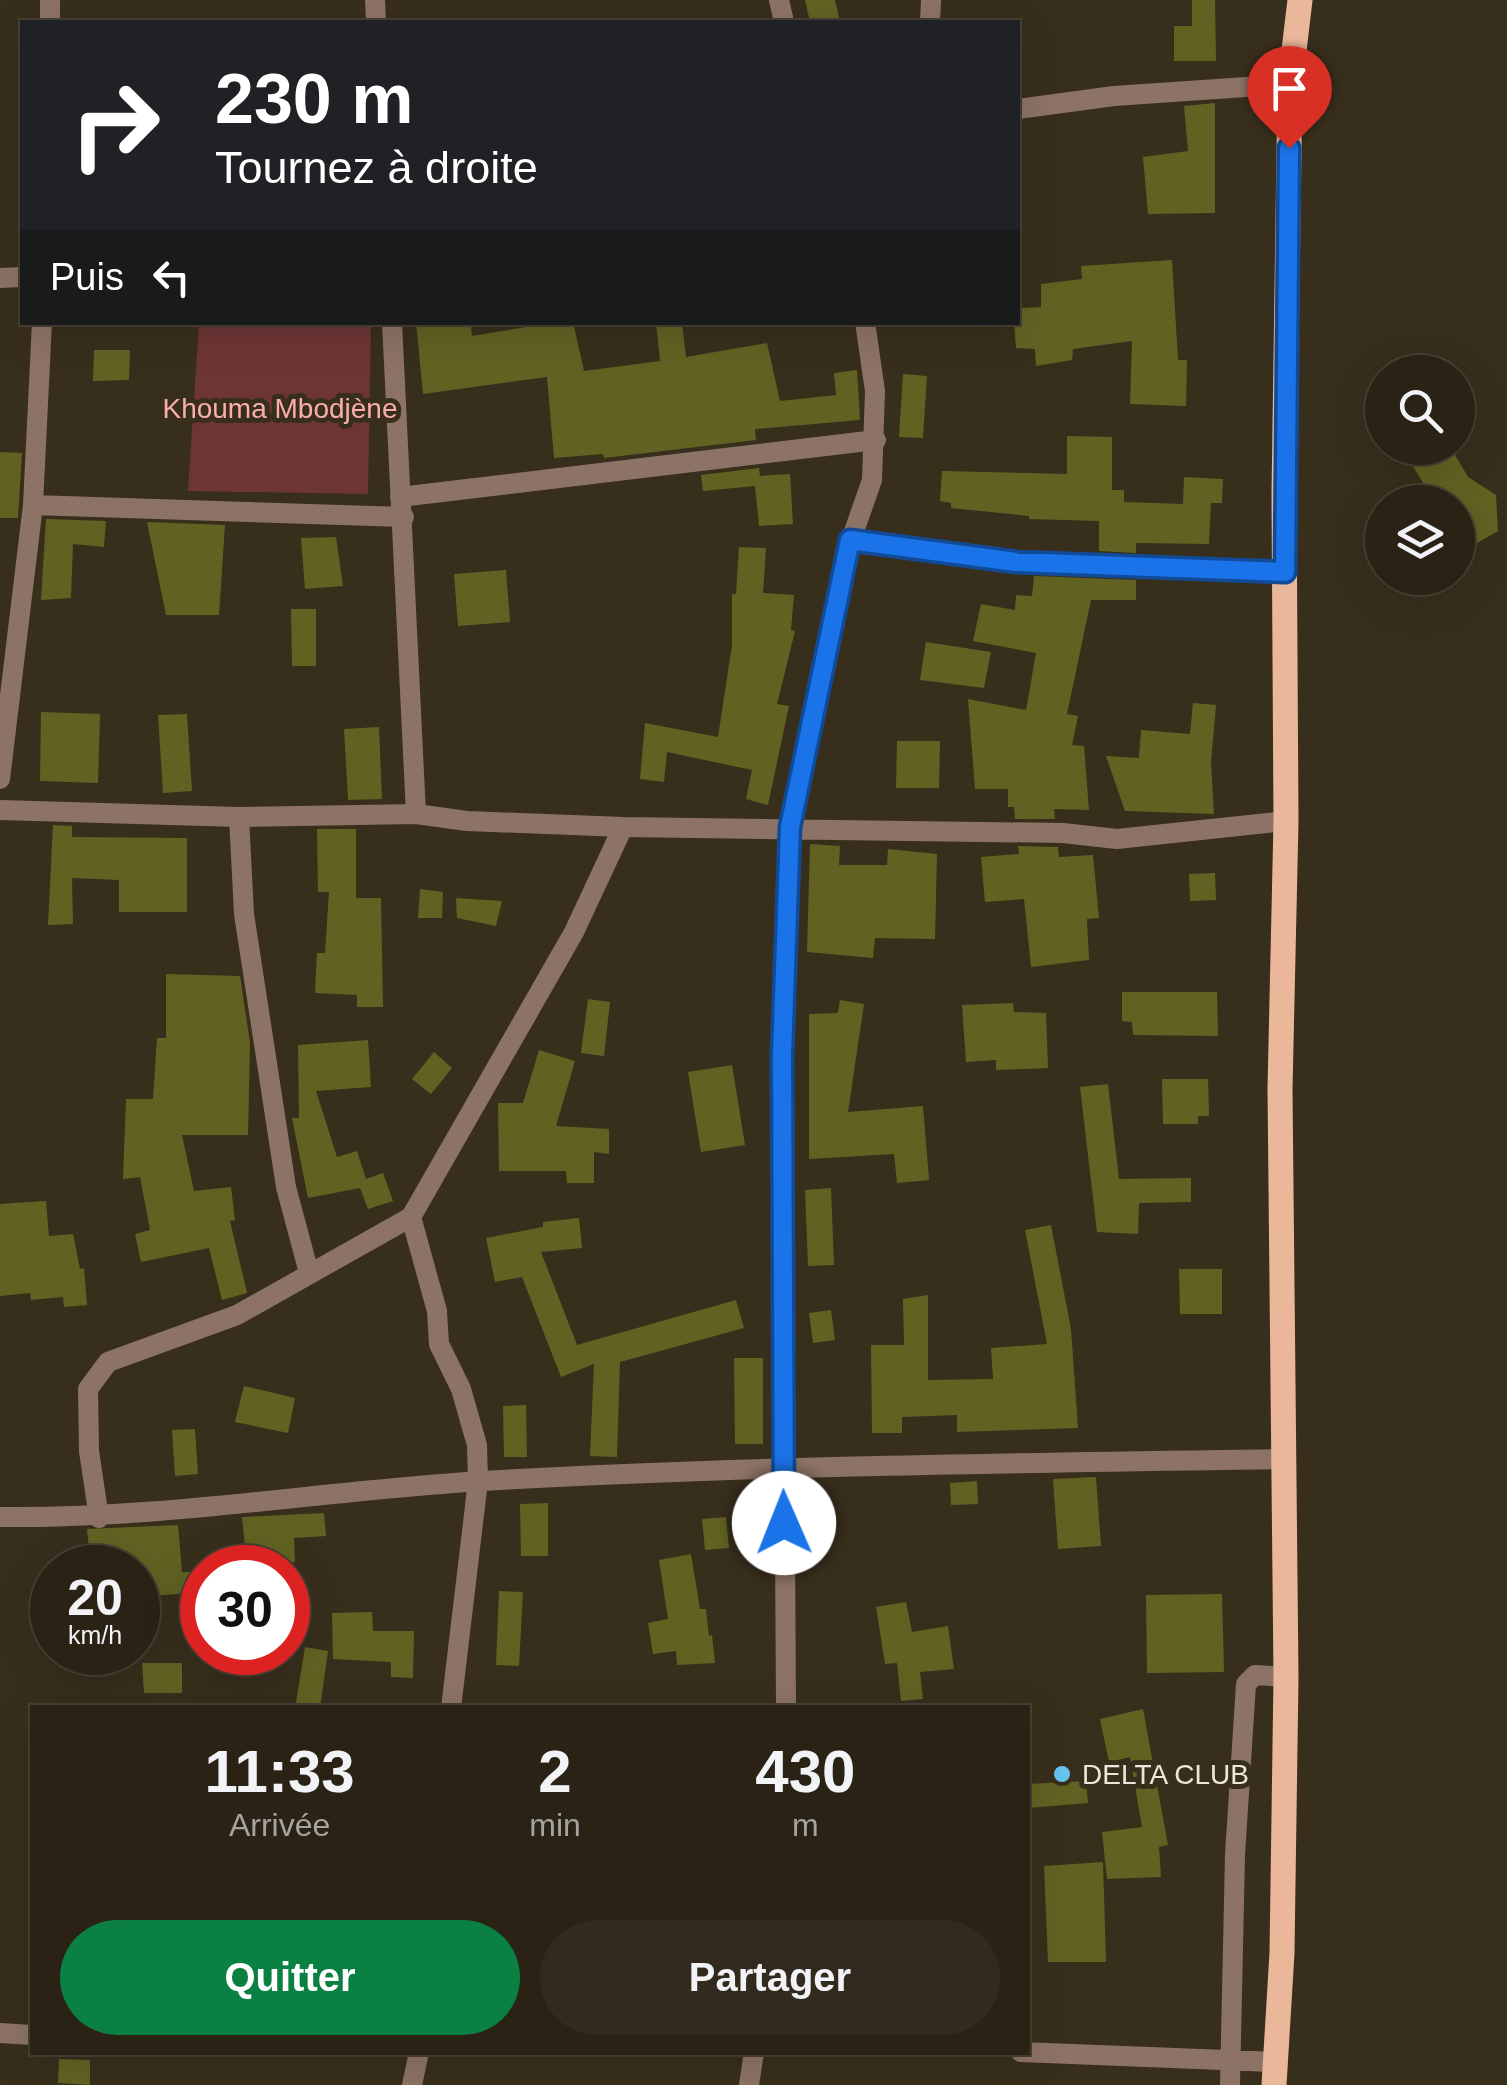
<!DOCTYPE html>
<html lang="fr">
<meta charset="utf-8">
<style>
:root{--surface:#2a2215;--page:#322a1e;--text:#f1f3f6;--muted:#a5a4a0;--line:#463f34;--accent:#0b8043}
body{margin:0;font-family:Arial,sans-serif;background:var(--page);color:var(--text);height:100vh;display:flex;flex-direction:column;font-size:38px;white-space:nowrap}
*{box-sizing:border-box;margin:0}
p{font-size:32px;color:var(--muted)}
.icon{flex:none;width:55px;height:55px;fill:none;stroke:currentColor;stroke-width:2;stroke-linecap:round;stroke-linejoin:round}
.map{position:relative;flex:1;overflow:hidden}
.drawer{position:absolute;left:30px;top:1705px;width:1000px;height:350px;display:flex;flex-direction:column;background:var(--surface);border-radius:0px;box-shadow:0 10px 40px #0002,0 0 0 2px var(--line)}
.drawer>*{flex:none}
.top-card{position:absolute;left:20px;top:20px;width:1000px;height:305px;border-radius:0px;box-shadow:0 10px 40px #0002,0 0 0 2px var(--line);background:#202124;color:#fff;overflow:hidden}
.tools{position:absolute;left:1365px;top:355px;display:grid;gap:20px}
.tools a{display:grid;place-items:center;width:110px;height:110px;border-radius:50%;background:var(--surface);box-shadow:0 10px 40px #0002,0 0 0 2px var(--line);font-size:50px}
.speed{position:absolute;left:30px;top:1545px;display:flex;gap:20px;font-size:50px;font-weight:700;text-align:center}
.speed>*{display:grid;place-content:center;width:130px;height:130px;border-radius:50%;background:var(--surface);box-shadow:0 10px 40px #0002,0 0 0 2px var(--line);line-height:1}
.speed small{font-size:25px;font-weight:400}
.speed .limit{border:15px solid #d22;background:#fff;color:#111}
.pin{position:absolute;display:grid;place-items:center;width:85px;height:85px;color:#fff;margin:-102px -42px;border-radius:50% 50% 50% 0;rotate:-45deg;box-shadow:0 0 10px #0007}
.pin .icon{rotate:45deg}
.me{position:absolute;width:110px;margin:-55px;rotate:359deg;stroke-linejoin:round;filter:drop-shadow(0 0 8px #0008)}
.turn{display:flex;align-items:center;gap:35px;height:210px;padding:0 30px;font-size:45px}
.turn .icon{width:130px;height:130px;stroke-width:2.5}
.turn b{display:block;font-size:70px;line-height:85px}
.then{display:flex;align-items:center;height:95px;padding:0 30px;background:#0003;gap:20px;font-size:38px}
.eta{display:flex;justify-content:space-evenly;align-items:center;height:170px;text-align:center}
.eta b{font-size:60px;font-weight:700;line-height:70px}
.action{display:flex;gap:20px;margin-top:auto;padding:20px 30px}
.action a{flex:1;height:115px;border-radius:60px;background:var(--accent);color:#fff;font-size:40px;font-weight:700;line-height:115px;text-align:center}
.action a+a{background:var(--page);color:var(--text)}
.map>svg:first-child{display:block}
.green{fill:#6e3536}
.building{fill:#616222}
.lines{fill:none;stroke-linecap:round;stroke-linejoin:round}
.street{stroke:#8d7366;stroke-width:20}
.primary{stroke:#ebb79a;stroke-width:25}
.route-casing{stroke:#114b97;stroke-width:25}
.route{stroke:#1a73e8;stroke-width:18}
.poi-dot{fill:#66c4ef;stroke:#382e1c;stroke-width:4}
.labels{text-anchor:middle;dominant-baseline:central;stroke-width:10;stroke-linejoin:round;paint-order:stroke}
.park-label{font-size:28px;fill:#fbadab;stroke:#382e1c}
.poi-label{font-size:28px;fill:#ede6dc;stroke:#382e1c;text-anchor:start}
</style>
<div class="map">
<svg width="1507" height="2085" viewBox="0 0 1507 2085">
<rect width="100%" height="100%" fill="#382e1c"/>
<!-- green -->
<path class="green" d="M 199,323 L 371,323 L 368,494 L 188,491 Z"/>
<!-- building -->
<path class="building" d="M 805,0 L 835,0 L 840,22 L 810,22 Z
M 1192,0 L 1215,0 L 1216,61 L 1174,61 L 1174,26 L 1192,26 Z
M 1215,103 L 1215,213 L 1148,214 L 1143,157 L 1188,151 L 1184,106 Z
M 1172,260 L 1178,360 L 1187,360 L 1186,406 L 1130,404 L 1132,341 L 1073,349 L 1072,360 L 1036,366 L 1035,349 L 1016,348 L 1014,322 L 1022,322 L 1021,308 L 1041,307 L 1041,284 L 1082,279 L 1081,266 Z
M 416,322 L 440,322 L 441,327 L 471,325 L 472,336 L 526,327 L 525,322 L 573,322 L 584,371 L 660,361 L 656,322 L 682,322 L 686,357 L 767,343 L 780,401 L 836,395 L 834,373 L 857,370 L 860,420 L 755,429 L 756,440 L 604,458 L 603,454 L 554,458 L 547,377 L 423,394 Z
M 94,350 L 130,350 L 129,380 L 93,381 Z
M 903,374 L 927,376 L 923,438 L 899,437 Z
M 1067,436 L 1112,437 L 1112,490 L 1124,490 L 1124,502 L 1183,504 L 1184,477 L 1223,479 L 1222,503 L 1211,503 L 1209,544 L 1136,543 L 1136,553 L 1099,551 L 1099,521 L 1029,519 L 1029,516 L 951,508 L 951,503 L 940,501 L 942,471 L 1067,474 Z
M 1441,448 L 1451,448 L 1468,477 L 1496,495 L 1498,531 L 1458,554 L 1458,502 L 1435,502 L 1412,465 Z
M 0,452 L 22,453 L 18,518 L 0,518 Z
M 759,468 L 760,476 L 790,474 L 793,524 L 759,526 L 755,486 L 703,491 L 701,475 Z
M 46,519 L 106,521 L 104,547 L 73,544 L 71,598 L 41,600 Z
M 147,522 L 225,525 L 219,615 L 166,615 Z
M 336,537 L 343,586 L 305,589 L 301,538 Z
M 739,547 L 766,548 L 763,593 L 794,595 L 791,630 L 795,631 L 777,704 L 789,706 L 768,805 L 746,799 L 752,770 L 667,752 L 664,782 L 640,779 L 645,723 L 718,737 L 732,645 L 732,594 L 736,594 Z
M 506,570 L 510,622 L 458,626 L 454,574 Z
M 1034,576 L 1136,580 L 1136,600 L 1091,600 L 1067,714 L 1078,716 L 1072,745 L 1084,746 L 1089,810 L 1054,809 L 1055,819 L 1015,819 L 1014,807 L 1008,807 L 1008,789 L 975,789 L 968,699 L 1026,710 L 1036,653 L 973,641 L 981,604 L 1015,610 L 1016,595 L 1032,596 Z
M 291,609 L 316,609 L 316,666 L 292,666 Z
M 926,642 L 991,652 L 984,688 L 920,680 Z
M 1193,703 L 1216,705 L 1211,762 L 1214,814 L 1125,811 L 1106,756 L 1139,758 L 1141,730 L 1190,734 Z
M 41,712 L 100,714 L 98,783 L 40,781 Z
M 187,714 L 192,791 L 163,793 L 158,715 Z
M 379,727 L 382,799 L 348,800 L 344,729 Z
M 897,741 L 940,741 L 939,788 L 896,788 Z
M 53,825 L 72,826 L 72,837 L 187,838 L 187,912 L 119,912 L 119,880 L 72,878 L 73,924 L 48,925 Z
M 317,829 L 356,829 L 356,898 L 381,898 L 383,1007 L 357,1007 L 357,995 L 315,993 L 317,953 L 325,953 L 329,892 L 318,892 Z
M 810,844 L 840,846 L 839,865 L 887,865 L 888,849 L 937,854 L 935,939 L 875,938 L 873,958 L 807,952 Z
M 1018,846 L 1058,847 L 1059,857 L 1093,855 L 1099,918 L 1087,919 L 1089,960 L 1031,967 L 1024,899 L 985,902 L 981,857 L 1019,854 Z
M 1215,873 L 1216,900 L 1190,901 L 1189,874 Z
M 420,889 L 443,892 L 442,918 L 418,918 Z
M 456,898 L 502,901 L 496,926 L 457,918 Z
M 166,974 L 240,976 L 250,1043 L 248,1135 L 182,1135 L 194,1191 L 231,1187 L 235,1220 L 230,1221 L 247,1293 L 222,1300 L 209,1248 L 141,1262 L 135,1234 L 150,1230 L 140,1177 L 123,1179 L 126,1099 L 153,1099 L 157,1038 L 166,1038 Z
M 1122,992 L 1217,992 L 1218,1036 L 1133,1035 L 1132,1022 L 1122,1021 Z
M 588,999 L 610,1002 L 604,1056 L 581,1053 Z
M 840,1000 L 864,1004 L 848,1112 L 923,1106 L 929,1180 L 897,1183 L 894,1154 L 809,1159 L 809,1014 L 838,1013 Z
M 1013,1003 L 1014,1012 L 1046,1013 L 1048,1068 L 996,1070 L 996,1060 L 966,1062 L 962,1005 Z
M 368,1040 L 371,1087 L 316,1091 L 337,1157 L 357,1151 L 366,1179 L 383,1173 L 393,1201 L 368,1209 L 360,1188 L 308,1198 L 292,1118 L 299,1118 L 298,1045 Z
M 539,1050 L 575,1061 L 556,1126 L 609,1129 L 609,1154 L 594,1152 L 594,1183 L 567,1183 L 566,1171 L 499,1171 L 498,1103 L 523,1103 Z
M 434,1052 L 452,1068 L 431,1094 L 412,1079 Z
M 732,1065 L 745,1145 L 701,1152 L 688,1072 Z
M 1162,1079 L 1208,1079 L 1209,1116 L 1198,1116 L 1198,1124 L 1163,1124 Z
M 1108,1084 L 1119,1179 L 1191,1178 L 1191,1202 L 1139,1203 L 1138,1234 L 1097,1232 L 1080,1087 Z
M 831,1188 L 834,1265 L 808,1266 L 805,1190 Z
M 46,1201 L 49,1236 L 73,1234 L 80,1269 L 84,1268 L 87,1305 L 64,1307 L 63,1297 L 31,1300 L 30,1293 L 0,1296 L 0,1204 Z
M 579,1218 L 582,1248 L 541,1252 L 577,1345 L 736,1300 L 744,1328 L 620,1362 L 617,1457 L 590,1456 L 594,1364 L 561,1377 L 522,1277 L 495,1282 L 486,1238 L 543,1227 L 543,1222 Z
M 1051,1225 L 1071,1329 L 1078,1428 L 957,1432 L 957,1415 L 902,1417 L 902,1433 L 872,1433 L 871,1345 L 904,1345 L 903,1299 L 928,1295 L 928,1380 L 993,1379 L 991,1348 L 1047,1344 L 1025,1230 Z
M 1179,1269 L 1222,1269 L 1222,1314 L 1180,1314 Z
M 831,1310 L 835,1340 L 813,1343 L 809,1313 Z
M 734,1358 L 763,1358 L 763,1444 L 735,1444 Z
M 244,1386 L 295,1398 L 288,1433 L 235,1422 Z
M 526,1405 L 527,1457 L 504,1457 L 503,1406 Z
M 195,1429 L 198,1474 L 175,1476 L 172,1430 Z
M 1096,1477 L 1101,1546 L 1058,1549 L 1053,1479 Z
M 977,1481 L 978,1504 L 951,1505 L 950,1483 Z
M 548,1503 L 548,1556 L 521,1556 L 520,1504 Z
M 324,1513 L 326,1536 L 294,1538 L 295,1562 L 247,1566 L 242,1517 Z
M 726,1517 L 729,1548 L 705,1550 L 702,1519 Z
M 178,1525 L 182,1572 L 202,1572 L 202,1592 L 138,1597 L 138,1568 L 91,1568 L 87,1529 Z
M 691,1554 L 700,1609 L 706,1609 L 709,1636 L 712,1635 L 715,1663 L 677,1665 L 676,1651 L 653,1654 L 648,1623 L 668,1619 L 659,1560 Z
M 499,1591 L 523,1592 L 519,1666 L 496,1665 Z
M 1222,1594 L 1224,1672 L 1147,1673 L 1146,1595 Z
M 906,1602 L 912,1632 L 948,1626 L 954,1669 L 920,1672 L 923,1699 L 901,1701 L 897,1663 L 885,1664 L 876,1607 Z
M 372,1612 L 373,1631 L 414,1631 L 413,1678 L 391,1677 L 391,1662 L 333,1659 L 332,1613 Z
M 305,1647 L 328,1651 L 320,1708 L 295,1708 Z
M 142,1663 L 182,1663 L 182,1693 L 144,1693 Z
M 1143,1709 L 1168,1845 L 1159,1847 L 1161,1877 L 1107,1879 L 1102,1832 L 1142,1827 L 1130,1757 L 1109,1762 L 1100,1719 Z
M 1086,1781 L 1088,1803 L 1028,1808 L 1028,1784 Z
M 1103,1862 L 1106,1962 L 1048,1962 L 1044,1866 Z
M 59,2059 L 90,2060 L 90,2085 L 58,2083 Z"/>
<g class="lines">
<!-- street -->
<path class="street" d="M 375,0 L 376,22
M 779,0 L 784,22
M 50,22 L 50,0
M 930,22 L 931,0
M 1018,109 L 1114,96 L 1290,84
M 0,278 L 22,277
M 392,322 L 416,814
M 400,497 L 876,440
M 33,505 L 404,517
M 851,540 L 1016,562 L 1285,572
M 0,779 L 33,505 L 42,322
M 0,810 L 239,817 L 416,814 L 467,821 L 623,827 L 1063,833 L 1117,839 L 1286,821
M 239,817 L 244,914 L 286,1187 L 309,1273
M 411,1217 L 437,1311 L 439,1344 L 461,1389 L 477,1445 L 478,1481 L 451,1708
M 0,1517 C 162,1519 321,1491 482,1481 C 749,1466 1016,1463 1284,1459
M 99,1518 L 89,1451 L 88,1389 L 108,1362 L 237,1315 L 411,1217 L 574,932 L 623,827
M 786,1708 L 782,1055 L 790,827 L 851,540 L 872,480 L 875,391 L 865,322
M 0,2033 L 32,2035
M 1021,2052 L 1275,2062
M 412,2085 L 419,2052
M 749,2085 L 754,2052
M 1230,2085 L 1235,1855 L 1246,1684 L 1255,1675 L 1286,1677"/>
<!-- primary -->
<path class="primary" d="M 1274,2085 L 1282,1953 L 1286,1677 L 1280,1089 L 1286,821 L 1284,494 L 1290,84 L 1300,0"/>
</g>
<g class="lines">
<defs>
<path id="route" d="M 784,1523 L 782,1055 L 790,827 L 850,540 L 1016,562 L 1285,572 L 1289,148"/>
</defs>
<!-- route casing -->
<use href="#route" class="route-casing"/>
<!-- route -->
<use href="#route" class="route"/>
</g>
<!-- markers -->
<circle class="poi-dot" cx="1062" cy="1774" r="10"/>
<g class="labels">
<!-- park labels -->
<g class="park-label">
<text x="280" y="408">Khouma Mbodjène</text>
</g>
<!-- poi labels -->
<g class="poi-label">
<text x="1082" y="1774">DELTA CLUB</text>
</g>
</g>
</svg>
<div class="tools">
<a><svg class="icon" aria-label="search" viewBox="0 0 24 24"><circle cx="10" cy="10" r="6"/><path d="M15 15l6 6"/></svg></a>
<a><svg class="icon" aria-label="layers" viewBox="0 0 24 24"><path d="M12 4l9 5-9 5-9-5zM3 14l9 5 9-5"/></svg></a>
</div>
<div class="speed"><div>20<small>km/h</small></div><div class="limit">30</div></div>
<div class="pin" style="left:1289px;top:148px;background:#d93025"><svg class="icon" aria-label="arrive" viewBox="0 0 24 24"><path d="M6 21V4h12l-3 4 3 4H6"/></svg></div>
<svg class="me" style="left:784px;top:1523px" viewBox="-20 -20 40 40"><circle r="19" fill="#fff"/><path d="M0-13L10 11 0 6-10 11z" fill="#1a73e8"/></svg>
<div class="top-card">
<div class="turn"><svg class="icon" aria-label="right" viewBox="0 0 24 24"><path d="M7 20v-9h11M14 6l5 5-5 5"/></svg><div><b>230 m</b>Tournez à droite</div></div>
<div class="then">Puis<svg class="icon" aria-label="left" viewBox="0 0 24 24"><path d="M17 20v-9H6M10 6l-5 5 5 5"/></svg></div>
</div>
<section class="drawer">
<div class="eta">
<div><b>11:33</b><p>Arrivée</p></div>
<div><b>2</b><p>min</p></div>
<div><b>430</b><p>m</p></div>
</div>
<div class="action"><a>Quitter</a><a>Partager</a></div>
</section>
</div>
